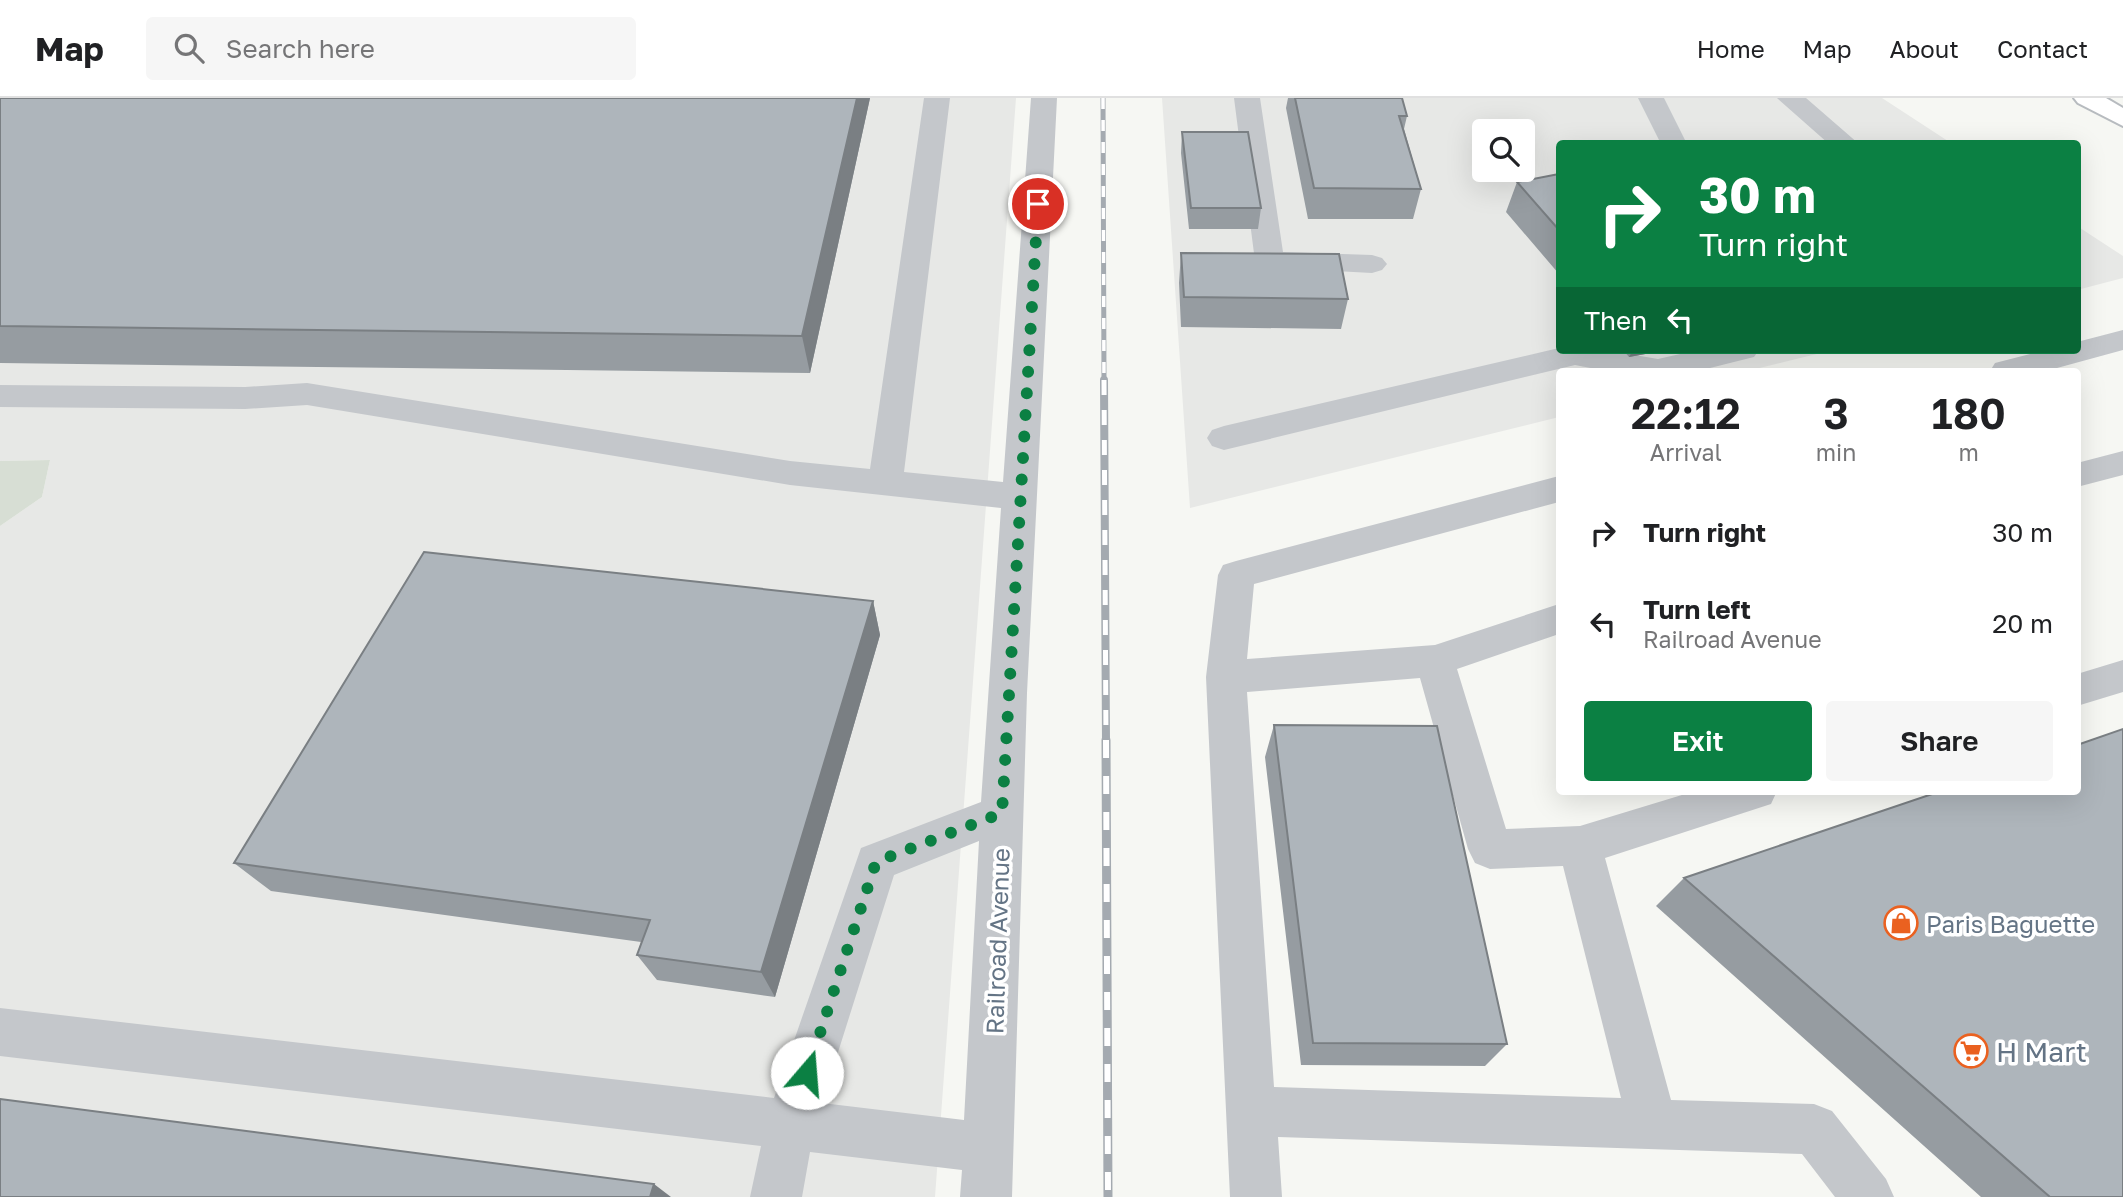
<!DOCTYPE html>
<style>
:root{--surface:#fff;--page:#f6f6f6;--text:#202124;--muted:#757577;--line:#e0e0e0;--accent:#0b8043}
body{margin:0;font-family:"Golos Text",sans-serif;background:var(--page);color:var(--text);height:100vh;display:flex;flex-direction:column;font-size:26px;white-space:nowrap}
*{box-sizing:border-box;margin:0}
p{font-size:23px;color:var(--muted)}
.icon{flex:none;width:38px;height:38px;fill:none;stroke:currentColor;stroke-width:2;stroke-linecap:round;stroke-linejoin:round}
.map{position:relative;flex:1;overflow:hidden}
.side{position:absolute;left:1556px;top:270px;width:525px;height:427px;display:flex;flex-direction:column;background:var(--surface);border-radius:7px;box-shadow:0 7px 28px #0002}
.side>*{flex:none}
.banner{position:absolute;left:1556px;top:42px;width:525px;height:214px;border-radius:7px;box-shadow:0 7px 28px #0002;background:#0b8043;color:#fff;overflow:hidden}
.tools{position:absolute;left:1472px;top:21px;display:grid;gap:14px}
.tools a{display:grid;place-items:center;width:63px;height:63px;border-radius:7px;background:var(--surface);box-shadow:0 7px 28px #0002;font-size:35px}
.pin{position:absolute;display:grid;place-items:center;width:60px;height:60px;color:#fff;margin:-30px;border:4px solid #fff;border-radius:50%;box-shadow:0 2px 7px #0007}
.me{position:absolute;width:77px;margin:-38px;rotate:18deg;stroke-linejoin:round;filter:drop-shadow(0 0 5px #0008)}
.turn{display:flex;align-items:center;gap:24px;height:147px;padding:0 28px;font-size:32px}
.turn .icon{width:91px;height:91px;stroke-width:2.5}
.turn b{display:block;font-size:49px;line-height:60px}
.then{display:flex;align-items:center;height:66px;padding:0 28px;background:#0003;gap:14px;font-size:26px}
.eta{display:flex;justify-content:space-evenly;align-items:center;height:119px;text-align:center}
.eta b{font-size:42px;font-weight:600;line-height:49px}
.cta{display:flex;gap:14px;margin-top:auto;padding:14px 28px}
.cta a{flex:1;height:80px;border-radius:7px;background:var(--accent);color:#fff;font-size:28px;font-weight:600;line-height:80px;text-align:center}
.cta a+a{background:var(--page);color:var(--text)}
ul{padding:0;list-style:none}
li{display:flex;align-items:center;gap:21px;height:91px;padding:0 28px}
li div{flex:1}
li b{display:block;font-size:26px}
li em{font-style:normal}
header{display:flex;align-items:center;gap:42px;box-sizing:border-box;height:98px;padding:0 35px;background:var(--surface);border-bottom:2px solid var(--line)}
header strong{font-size:33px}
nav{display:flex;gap:38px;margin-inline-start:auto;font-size:24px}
.search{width:490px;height:63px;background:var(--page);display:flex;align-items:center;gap:18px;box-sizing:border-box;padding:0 24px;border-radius:7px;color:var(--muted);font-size:26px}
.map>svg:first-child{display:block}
.built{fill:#e7e8e6;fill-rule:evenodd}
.green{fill:#d7ded4}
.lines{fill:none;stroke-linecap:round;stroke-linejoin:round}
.major-casing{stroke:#b7bbbf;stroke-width:4}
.minor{fill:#c4c7cb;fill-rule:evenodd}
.major{fill:#fff;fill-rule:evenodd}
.rail-far2-casing{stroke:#a4aab0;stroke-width:5}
.rail-far1-casing{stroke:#a4aab0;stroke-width:8}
.rail-casing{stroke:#a4aab0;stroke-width:9}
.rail-far2{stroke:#fff;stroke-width:3.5;stroke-dasharray:11;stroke-linecap:butt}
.rail-far1{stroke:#fff;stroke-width:5;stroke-dasharray:15;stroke-linecap:butt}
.rail{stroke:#fff;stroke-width:6;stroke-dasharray:18;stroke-linecap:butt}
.wall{fill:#969ca1}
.shaded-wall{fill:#7a7f83}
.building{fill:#aeb5bb;stroke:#7a7f83;stroke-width:2}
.route{stroke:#0b8043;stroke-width:12;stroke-dasharray:0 21.6}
.labels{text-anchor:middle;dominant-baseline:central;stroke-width:7;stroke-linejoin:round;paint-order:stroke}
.poi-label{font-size:24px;fill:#647485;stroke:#fff;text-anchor:start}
.street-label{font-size:24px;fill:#647485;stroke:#fff}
.near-poi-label{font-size:28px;fill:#647485;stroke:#fff;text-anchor:start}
</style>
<header>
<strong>Map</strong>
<div class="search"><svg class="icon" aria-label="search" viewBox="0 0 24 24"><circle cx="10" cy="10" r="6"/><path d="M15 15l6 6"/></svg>Search here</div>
<nav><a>Home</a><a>Map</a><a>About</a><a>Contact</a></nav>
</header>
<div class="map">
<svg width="2123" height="1099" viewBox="0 0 2123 1099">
<rect width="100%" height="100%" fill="#f6f7f3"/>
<!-- built -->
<path class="built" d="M 0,0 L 1016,0 L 935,1099 L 0,1099 L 0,428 L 42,399 L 50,362 L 0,363 Z
M 1162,0 L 1882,0 L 1951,45 L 1559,46 L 1559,252 L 1833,252 L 1747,273 L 1559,273 L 1559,319 L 1190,410 ZM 1484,33 L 1522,33 L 1522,72 L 1484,72 Z
M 2077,128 L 2123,158 L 2123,180 L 2077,192 Z"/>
<!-- green -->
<path class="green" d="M 50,362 L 42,399 L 0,428 L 0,363 Z"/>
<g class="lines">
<defs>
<path id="major" d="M 2074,0 L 2106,0 L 2123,10 L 2123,28 L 2078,5 Z"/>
</defs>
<!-- major casing -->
<use href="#major" class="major-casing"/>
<!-- minor -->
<path class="minor" d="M 924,0 L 950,0 L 904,374 L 1003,384 L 1031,0 L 1057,0 L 1027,595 L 1012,1099 L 960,1099 L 962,1072 L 810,1054 L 802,1099 L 750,1099 L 761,1048 L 0,958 L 0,910 L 774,1000 L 861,750 L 981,704 L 1001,410 L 790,387 L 307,307 L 245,311 L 0,309 L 0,287 L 245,289 L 307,285 L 790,363 L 870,371 ZM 979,743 L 964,1022 L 822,1005 L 894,777 Z
M 1234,0 L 1260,0 L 1283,154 L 1372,157 L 1382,160 L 1387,166 L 1382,172 L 1372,175 L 1260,169 L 1255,163 Z
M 1638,0 L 1664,0 L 1687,46 L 1661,46 Z
M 1777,0 L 1806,0 L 1859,46 L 1829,46 Z
M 2123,232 L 2123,252 L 2046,273 L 1990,273 L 1995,265 L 2046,252 L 2077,252 L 2077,244 Z
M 1559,250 L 1605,252 L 1658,261 L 1698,252 L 1759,252 L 1754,259 L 1698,273 L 1606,273 L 1575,267 L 1224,352 L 1212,348 L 1207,340 L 1212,332 L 1224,328 Z
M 2123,353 L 2123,377 L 2077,389 L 2077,365 Z
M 1559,378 L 1559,404 L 1254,486 L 1247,561 L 1435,547 L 1559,506 L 1559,536 L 1457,571 L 1506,731 L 1580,728 L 1695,693 L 1777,693 L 1771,706 L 1605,760 L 1671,1002 L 1814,1006 L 1832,1013 L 1886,1081 L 1894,1099 L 1835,1099 L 1802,1056 L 1278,1039 L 1282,1099 L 1230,1099 L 1206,579 L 1218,477 L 1223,467 L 1236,463 ZM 1420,580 L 1468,751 L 1475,765 L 1490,771 L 1563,768 L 1621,1000 L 1274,989 L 1247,594 Z
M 2123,562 L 2123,594 L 2077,608 L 2077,576 Z"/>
<!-- major -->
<use href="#major" class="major"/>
<defs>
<path id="rail-far2" d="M 1103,0 L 1104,284"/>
<path id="rail-far1" d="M 1104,282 L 1106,643"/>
<path id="rail" d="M 1106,642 L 1108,1099"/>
</defs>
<!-- rail-far2 casing -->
<use href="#rail-far2" class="rail-far2-casing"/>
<!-- rail-far1 casing -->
<use href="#rail-far1" class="rail-far1-casing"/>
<!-- rail casing -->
<use href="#rail" class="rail-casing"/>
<!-- rail-far2 -->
<use href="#rail-far2" class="rail-far2"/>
<!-- rail-far1 -->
<use href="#rail-far1" class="rail-far1"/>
<!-- rail -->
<use href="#rail" class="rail"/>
</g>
<!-- wall -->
<path class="wall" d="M 0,0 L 870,0 L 810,275 L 0,265 Z
M 1288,0 L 1402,0 L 1407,18 L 1404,31 L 1421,91 L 1413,121 L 1308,121 L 1286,10 Z
M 1182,34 L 1261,110 L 1258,131 L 1189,131 L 1181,55 Z
M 1559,76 L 1559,176 L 1506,114 L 1517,84 Z
M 1181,155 L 1348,201 L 1341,231 L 1181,229 L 1179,185 Z
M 1623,252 L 1667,252 L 1629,259 Z
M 873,503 L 880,537 L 775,899 L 657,882 L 637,857 L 641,844 L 271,793 L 234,765 Z
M 1274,627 L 1507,946 L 1485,968 L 1301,967 L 1265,659 Z
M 1684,780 L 2123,1099 L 1981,1099 L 1656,808 Z"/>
<!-- shaded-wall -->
<path class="shaded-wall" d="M 857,0 L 870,0 L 810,275 L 802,238 Z
M 1633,252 L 1667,252 L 1629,259 Z
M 873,503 L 880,537 L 775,899 L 761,874 Z
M 654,1086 L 671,1099 L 650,1099 Z"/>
<!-- building -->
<path class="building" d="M 0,0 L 857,0 L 802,238 L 0,228 Z
M 1295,0 L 1402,0 L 1407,18 L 1399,18 L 1421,91 L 1314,90 Z
M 1182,34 L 1248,34 L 1261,110 L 1191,110 Z
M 1559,76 L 1559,132 L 1517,84 Z
M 1181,155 L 1339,156 L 1348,201 L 1184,199 Z
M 424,454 L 873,503 L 761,874 L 637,857 L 650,822 L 234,765 Z
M 1274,627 L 1437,628 L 1507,946 L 1313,945 Z
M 2123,631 L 2123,1099 L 2050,1099 L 1684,780 L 1941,693 L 2077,693 L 2077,647 Z
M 0,1001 L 654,1086 L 650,1099 L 0,1099 Z"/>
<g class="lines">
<!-- route -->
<path class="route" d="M 807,975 L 876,764 L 1002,715 L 1038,106"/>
</g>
<!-- icons -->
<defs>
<symbol id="shop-ring" viewBox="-11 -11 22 22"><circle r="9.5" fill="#fff" stroke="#ea6120" stroke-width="1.5"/><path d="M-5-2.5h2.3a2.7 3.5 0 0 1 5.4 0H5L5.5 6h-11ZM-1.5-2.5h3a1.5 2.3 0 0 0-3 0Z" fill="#ea6120"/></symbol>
<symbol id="supermarket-ring" viewBox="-11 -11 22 22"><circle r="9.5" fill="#fff" stroke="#ea6120" stroke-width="1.5"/><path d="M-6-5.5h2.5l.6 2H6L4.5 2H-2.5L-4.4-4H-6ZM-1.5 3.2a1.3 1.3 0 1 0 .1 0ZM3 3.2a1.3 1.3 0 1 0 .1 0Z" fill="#ea6120"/></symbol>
</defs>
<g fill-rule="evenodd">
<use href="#shop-ring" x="1882" y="806" width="38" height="38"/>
<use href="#supermarket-ring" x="1952" y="934" width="38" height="38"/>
</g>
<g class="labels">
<!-- poi labels -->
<g class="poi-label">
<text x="1926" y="825">Paris Baguette</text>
</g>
<!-- street labels -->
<g class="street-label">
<text transform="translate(997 843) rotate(-88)">Railroad Avenue</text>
</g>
<!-- near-poi labels -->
<g class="near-poi-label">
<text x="1996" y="953">H Mart</text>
</g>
</g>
</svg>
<div class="tools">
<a><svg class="icon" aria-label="search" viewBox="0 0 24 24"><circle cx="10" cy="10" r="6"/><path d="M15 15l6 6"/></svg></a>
</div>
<div class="pin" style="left:1038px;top:106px;background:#d93025"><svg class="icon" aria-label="arrive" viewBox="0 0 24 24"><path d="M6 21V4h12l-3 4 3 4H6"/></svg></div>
<svg class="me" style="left:807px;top:975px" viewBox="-20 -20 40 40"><circle r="19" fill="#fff"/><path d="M0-13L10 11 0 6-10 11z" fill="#0b8043"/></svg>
<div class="banner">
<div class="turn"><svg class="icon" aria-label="right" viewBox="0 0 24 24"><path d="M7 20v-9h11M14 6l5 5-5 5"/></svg><div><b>30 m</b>Turn right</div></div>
<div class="then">Then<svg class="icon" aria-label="left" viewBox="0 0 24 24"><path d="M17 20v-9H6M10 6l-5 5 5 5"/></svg></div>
</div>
<section class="side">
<div class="eta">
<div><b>22:12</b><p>Arrival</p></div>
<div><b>3</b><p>min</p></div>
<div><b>180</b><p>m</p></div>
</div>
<ul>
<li><svg class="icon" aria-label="right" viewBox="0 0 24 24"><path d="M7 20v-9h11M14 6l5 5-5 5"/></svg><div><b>Turn right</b></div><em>30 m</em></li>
<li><svg class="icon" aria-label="left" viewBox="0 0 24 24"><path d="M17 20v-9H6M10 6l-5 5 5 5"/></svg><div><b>Turn left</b><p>Railroad Avenue</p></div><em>20 m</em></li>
</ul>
<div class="cta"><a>Exit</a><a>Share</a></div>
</section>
</div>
